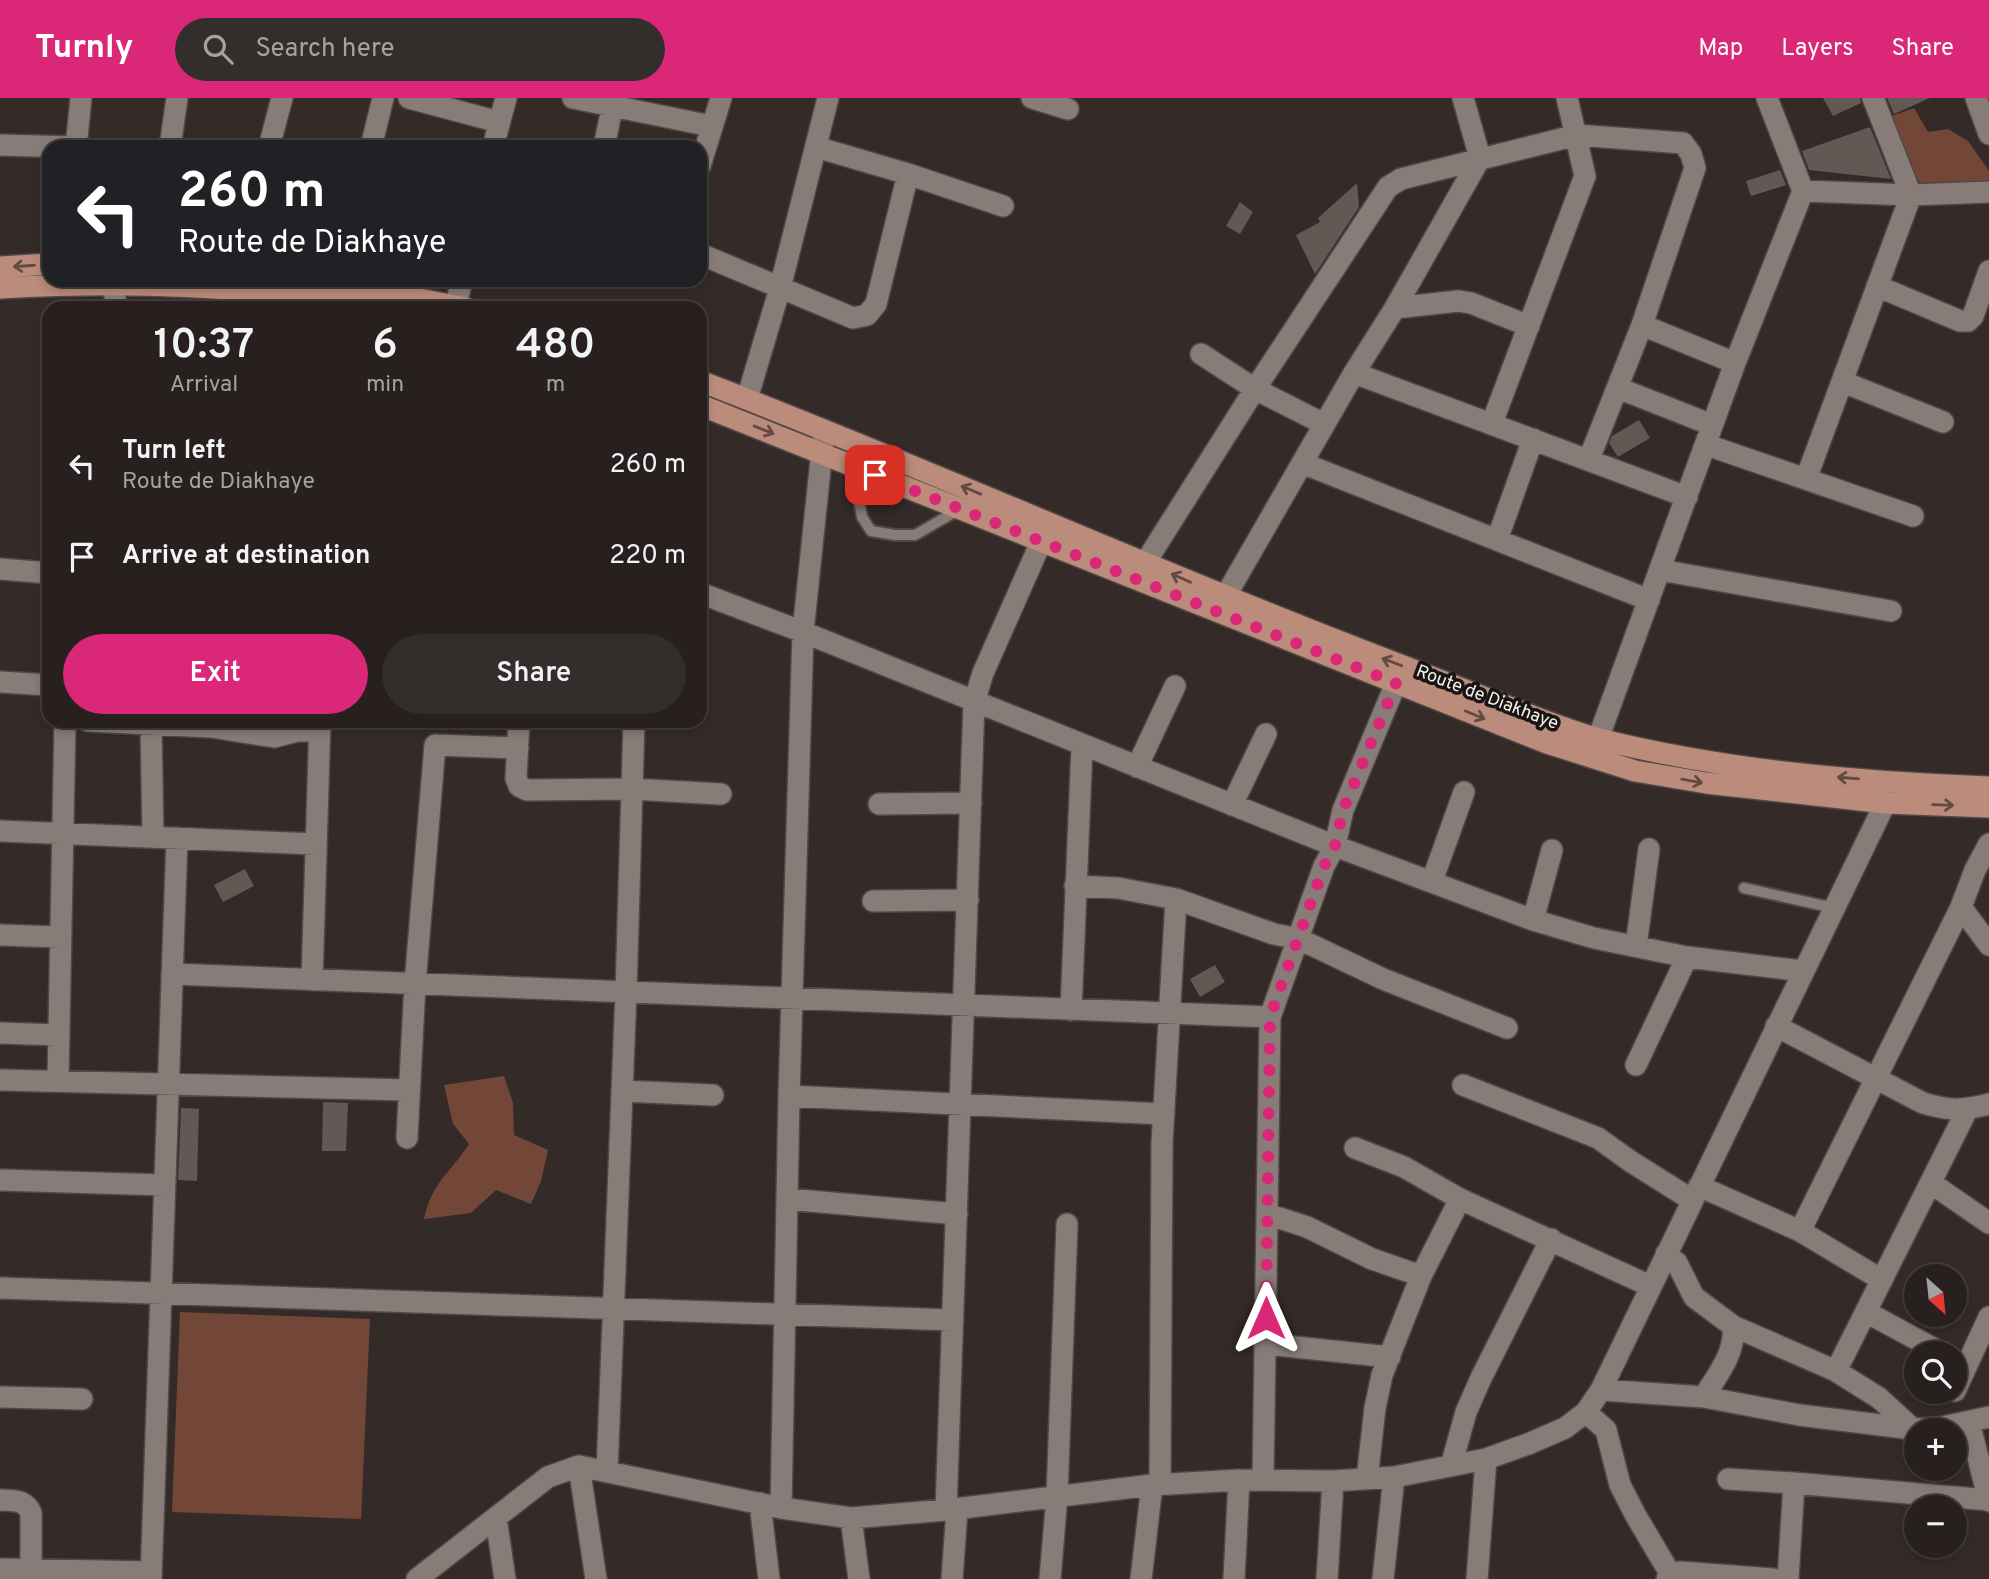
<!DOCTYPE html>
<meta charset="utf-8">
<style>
:root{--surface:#27201e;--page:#332d2b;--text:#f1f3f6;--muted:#a4a3a4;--line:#433e3c;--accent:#db2777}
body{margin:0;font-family:Overpass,sans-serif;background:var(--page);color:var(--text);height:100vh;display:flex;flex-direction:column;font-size:26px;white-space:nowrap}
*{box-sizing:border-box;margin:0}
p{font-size:23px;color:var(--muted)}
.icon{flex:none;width:38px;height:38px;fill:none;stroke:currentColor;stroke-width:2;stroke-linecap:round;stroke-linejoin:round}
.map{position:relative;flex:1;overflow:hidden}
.drawer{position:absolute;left:42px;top:203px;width:665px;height:427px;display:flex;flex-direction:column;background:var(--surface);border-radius:21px;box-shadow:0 4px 10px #0003,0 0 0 2px var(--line)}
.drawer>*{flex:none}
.banner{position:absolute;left:42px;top:42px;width:665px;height:147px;border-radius:21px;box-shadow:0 4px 10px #0003,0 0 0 2px var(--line);background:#202124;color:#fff;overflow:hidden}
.needle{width:46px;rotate:153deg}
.buttons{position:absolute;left:1904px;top:1166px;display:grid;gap:14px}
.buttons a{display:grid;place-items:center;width:63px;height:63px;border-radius:50%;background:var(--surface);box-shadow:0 4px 10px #0003,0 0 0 2px var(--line);font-size:35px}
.pin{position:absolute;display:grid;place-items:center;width:60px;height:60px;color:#fff;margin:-30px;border-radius:14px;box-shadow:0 4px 10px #0006}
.me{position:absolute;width:77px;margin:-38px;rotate:0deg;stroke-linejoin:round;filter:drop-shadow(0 0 5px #0008)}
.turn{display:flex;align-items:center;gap:24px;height:147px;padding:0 21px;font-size:32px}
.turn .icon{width:91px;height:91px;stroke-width:2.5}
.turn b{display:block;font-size:49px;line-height:60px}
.eta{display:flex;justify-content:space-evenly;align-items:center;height:119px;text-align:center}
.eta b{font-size:42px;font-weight:600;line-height:49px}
.cta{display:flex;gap:14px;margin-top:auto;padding:14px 21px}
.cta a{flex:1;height:80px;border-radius:42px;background:var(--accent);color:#fff;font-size:28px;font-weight:600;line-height:80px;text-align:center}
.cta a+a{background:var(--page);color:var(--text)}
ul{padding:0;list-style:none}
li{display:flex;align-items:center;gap:21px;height:91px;padding:0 21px}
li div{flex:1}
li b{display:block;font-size:26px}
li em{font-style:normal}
header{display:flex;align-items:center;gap:42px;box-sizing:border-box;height:98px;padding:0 35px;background:var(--accent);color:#fff}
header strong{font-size:33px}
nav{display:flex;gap:38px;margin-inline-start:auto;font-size:24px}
.search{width:490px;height:63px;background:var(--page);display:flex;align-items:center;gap:18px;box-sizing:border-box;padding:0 24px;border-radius:38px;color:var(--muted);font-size:26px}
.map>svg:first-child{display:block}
.green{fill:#734738}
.building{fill:#625854}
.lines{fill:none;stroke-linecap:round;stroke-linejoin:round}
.lane-casing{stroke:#514846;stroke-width:14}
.street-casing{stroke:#514846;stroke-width:24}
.primary-casing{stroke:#514846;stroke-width:24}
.lane{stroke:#877c78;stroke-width:10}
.street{stroke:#877c78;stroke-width:21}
.primary{stroke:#bb8b7b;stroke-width:21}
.oneway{stroke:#624a42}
.route{stroke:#db2777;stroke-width:12;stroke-dasharray:0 21.6}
.labels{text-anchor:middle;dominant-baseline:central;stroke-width:7;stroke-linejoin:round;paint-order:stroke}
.street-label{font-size:18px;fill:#f7f1ef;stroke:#191513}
</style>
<header>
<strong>Turnly</strong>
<div class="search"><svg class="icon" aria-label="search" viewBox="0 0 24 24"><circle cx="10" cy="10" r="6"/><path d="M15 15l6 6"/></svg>Search here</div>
<nav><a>Map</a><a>Layers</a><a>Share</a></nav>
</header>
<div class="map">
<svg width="1989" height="1481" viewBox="0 0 1989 1481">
<rect width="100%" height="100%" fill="#342b28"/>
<!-- green -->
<path class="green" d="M 1914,10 L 1928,34 L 1948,31 L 1968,43 L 1989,73 L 1989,82 L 1983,99 L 1929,100 C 1919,77 1908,73 1886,63 L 1876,33 L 1886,20 Z
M 504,978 L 513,1005 L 514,1037 L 548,1052 L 541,1083 L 531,1106 L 496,1092 L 471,1115 L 424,1121 C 432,1083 450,1076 469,1046 L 453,1026 L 444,987 Z
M 180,1214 L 370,1221 L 361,1421 L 172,1414 Z"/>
<!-- building -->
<path class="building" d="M 1823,0 L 1860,0 L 1861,5 L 1833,18 Z
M 1887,0 L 1930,0 L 1894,16 Z
M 1870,29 L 1891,81 L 1809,72 L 1802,53 Z
M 1780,72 L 1786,87 L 1751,98 L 1746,83 Z
M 1357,85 L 1359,109 L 1315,176 L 1296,137 L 1320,124 L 1318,120 Z
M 1240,104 L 1253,114 L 1240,136 L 1226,128 Z
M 1639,322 L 1650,340 L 1618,359 L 1609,345 L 1612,338 Z
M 245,771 L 254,788 L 223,804 L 214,787 Z
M 1215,867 L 1225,884 L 1200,899 L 1190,881 Z
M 323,1004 L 348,1005 L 346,1053 L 322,1053 Z
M 181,1010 L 199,1011 L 197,1083 L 178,1082 Z"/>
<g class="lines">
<defs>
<path id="lane" d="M 853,368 L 862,419 L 871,433 L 895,437 L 915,437 L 960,411
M 1744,790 L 1834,810"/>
<path id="street" d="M 409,0 L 499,24
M 573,0 L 711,28
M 1032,0 L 1068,11
M 1976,0 L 1989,36
M 0,47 L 75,49
M 76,49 L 81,0
M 170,49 L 177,0
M 269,49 L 282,0
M 371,49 L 383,0
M 493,49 L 506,0
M 604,49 L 614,0
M 816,49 L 908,76 L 1003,108
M 700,68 L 721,0
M 1803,93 L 1911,97 L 1989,94
M 700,156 L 853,220 L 867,217 L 876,206 L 908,76
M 1877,188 L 1960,223 L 1968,223 L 1973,218 L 1989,173
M 115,210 L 115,187
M 455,210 L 462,182
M 1395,210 L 1458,203 L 1471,205 L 1529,228
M 1642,227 L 1735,265
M 1201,256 L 1255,291 L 1324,326
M 1354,275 L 1687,399
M 1843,284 L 1943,324
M 1618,290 L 1712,327
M 747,301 L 780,190 L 828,0
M 1492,325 L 1585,78 L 1567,0
M 1707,347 L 1913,418
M 1302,365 L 1649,502
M 1806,381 L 1911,97 L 1873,0
M 1497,442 L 1533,341
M 1145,465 L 1255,291 L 1388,89 L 1401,81 L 1577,37 L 1683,45 L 1691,56 L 1695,70 L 1642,227 L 1589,361
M 0,471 L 49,475
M 1660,472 L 1891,513
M 700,495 L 803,534 L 1335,748 L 1533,822 L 1594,840 L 1687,859 L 1803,873
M 1225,499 L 1354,275 L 1395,210 L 1480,60 L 1463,0
M 0,584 L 49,587
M 88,623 L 211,629 L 274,639 L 297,633 L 320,633
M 519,623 L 516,680 L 519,688 L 527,692 L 632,691 L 721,696
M 151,626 L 153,739
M 1598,641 L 1735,265 L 1803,93 L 1767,0
M 1137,669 L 1175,588
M 879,706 L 971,705
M 1232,707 L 1266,636
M 0,733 L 316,746
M 1432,783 L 1464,694
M 1075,788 L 1118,790 L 1176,801 L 1274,836 L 1299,841 L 1383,881 L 1507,930
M 873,803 L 968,802
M 1961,809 L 1989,847
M 1533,822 L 1552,752
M 0,837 L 60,839
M 1636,848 L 1649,751
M 172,876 L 1270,919
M 312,882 L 320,623
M 1071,912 L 1082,648
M 1776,928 L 1923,1005 C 1950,1013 1962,1013 1989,1006
M 0,935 L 59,937
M 1636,967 L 1687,859
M 0,982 L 409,992
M 58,983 L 65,623
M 1463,987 L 1598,1040 L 1630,1063 L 1692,1102
M 622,993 L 713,997
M 789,998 L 1164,1016
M 407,1040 L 415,886 L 435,647 L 518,650
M 1355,1050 L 1404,1069 L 1460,1101 L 1650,1188
M 0,1082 L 164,1087
M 1931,1085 L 1989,1125
M 1699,1088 L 1800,1133 L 1882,1182
M 787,1101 L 957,1116
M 1267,1116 L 1307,1129 L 1372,1161 L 1421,1178
M 1800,1133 L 1961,809 L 1975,772 L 1989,746
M 1666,1156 L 1677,1165 L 1694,1199 L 1733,1228 L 1836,1273 L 1879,1300 L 1913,1331
M 0,1190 L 953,1222
M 1866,1214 L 1942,1255
M 1266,1246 L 1390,1259
M 1836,1273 L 1967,1012
M 1601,1292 L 1704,1299 L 1799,1317 L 1913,1331 L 1938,1330 L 1989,1319
M 1955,1293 L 1989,1219
M 0,1299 L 82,1301
M 1704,1299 C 1717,1277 1736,1255 1733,1228
M 1586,1314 L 1606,1332 L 1620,1387 L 1636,1418 L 1671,1477
M 1969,1324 L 1989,1403
M 579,1368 L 596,1481
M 1451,1368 L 1466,1314 L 1481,1280 L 1551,1141
M 607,1374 L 626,894 L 634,623
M 1367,1381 L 1375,1310 L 1382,1277 L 1421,1178 L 1460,1101
M 1728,1381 L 1794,1385 L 1989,1402
M 1263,1382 L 1270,919 L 1324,768 L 1335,748 L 1343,712 L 1396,585
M 1160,1386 L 1162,1045 L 1176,801
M 0,1402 C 14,1403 25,1401 31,1415 L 31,1472
M 760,1405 L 769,1481
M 781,1410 L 789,998 L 803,534 L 824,333
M 946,1412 L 974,604 L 983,575 L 1041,444
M 496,1420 L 505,1481
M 851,1420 L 859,1481
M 0,1471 L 151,1474
M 151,1481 L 177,740
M 417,1481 L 548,1379 L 579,1368 L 781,1410 L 851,1420 L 946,1412 L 1152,1387 L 1239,1382 L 1333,1383 L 1394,1379 L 1486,1361 L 1528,1346 L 1565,1330 L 1586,1314 L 1601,1292 L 1893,689
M 952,1481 L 957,1411
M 1050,1481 L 1057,1398 L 1067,1126
M 1141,1481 L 1152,1387
M 1234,1481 L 1239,1382
M 1327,1481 L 1333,1383
M 1383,1481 L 1394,1379
M 1477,1481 L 1486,1361
M 1667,1481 L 1671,1477 L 1680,1474 L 1773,1481
M 1788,1481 L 1794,1385"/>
<path id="primary" d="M 0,169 L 49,166
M 321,182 L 466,210
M 0,190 C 123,183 250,186 372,210
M 700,283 C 922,368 1138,466 1359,551 C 1406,569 1453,587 1499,605 C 1533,618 1568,633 1603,642 C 1728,673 1860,684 1989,689
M 700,307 L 1547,645 L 1635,673 L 1706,685 L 1886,705 L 1989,709"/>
</defs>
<!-- lane casing -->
<use href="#lane" class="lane-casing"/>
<!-- street casing -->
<use href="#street" class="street-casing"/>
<!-- primary casing -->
<use href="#primary" class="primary-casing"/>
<!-- lane -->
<use href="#lane" class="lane"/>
<!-- street -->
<use href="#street" class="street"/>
<!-- primary -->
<use href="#primary" class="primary"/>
</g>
<!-- one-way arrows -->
<defs><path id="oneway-shaft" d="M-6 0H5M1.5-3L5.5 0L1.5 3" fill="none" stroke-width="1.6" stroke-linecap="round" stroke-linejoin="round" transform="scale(1.75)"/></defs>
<g class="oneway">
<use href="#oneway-shaft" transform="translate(24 168) rotate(176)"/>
<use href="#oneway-shaft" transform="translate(764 332) rotate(22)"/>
<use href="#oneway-shaft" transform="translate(971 392) rotate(-157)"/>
<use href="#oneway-shaft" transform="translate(1181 480) rotate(-156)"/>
<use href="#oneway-shaft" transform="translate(1392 564) rotate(-159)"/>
<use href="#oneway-shaft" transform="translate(1475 617) rotate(22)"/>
<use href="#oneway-shaft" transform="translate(1848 680) rotate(-175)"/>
<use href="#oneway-shaft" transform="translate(1692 683) rotate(10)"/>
<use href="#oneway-shaft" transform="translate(1943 707) rotate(2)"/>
</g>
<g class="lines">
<!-- route -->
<path class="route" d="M 875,377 L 1396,585 L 1343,712 L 1335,748 L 1324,768 L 1270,919 L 1266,1220"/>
</g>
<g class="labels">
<!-- street labels -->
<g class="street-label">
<text transform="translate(1487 600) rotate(21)">Route de Diakhaye</text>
</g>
</g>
</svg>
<div class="buttons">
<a><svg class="needle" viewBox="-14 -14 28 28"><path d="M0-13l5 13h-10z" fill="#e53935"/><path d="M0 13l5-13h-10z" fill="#a4a3a4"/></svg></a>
<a><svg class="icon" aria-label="search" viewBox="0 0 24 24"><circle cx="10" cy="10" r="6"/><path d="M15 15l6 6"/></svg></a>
<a>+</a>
<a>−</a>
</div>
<div class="pin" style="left:875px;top:377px;background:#d93025"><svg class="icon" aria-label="arrive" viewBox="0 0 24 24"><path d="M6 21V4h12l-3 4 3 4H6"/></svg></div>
<svg class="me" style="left:1266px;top:1220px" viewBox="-20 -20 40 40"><path d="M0-17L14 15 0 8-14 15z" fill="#db2777" stroke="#fff" stroke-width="4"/></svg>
<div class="banner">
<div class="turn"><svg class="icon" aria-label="left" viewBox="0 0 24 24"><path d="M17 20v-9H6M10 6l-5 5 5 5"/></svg><div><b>260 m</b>Route de Diakhaye</div></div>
</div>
<section class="drawer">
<div class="eta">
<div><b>10:37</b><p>Arrival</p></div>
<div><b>6</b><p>min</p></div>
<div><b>480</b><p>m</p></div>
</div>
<ul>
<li><svg class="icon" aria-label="left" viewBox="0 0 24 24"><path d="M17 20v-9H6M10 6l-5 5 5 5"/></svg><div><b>Turn left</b><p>Route de Diakhaye</p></div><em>260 m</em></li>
<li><svg class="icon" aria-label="arrive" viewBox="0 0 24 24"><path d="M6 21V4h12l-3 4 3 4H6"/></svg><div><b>Arrive at destination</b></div><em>220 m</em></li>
</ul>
<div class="cta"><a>Exit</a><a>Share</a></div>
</section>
</div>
